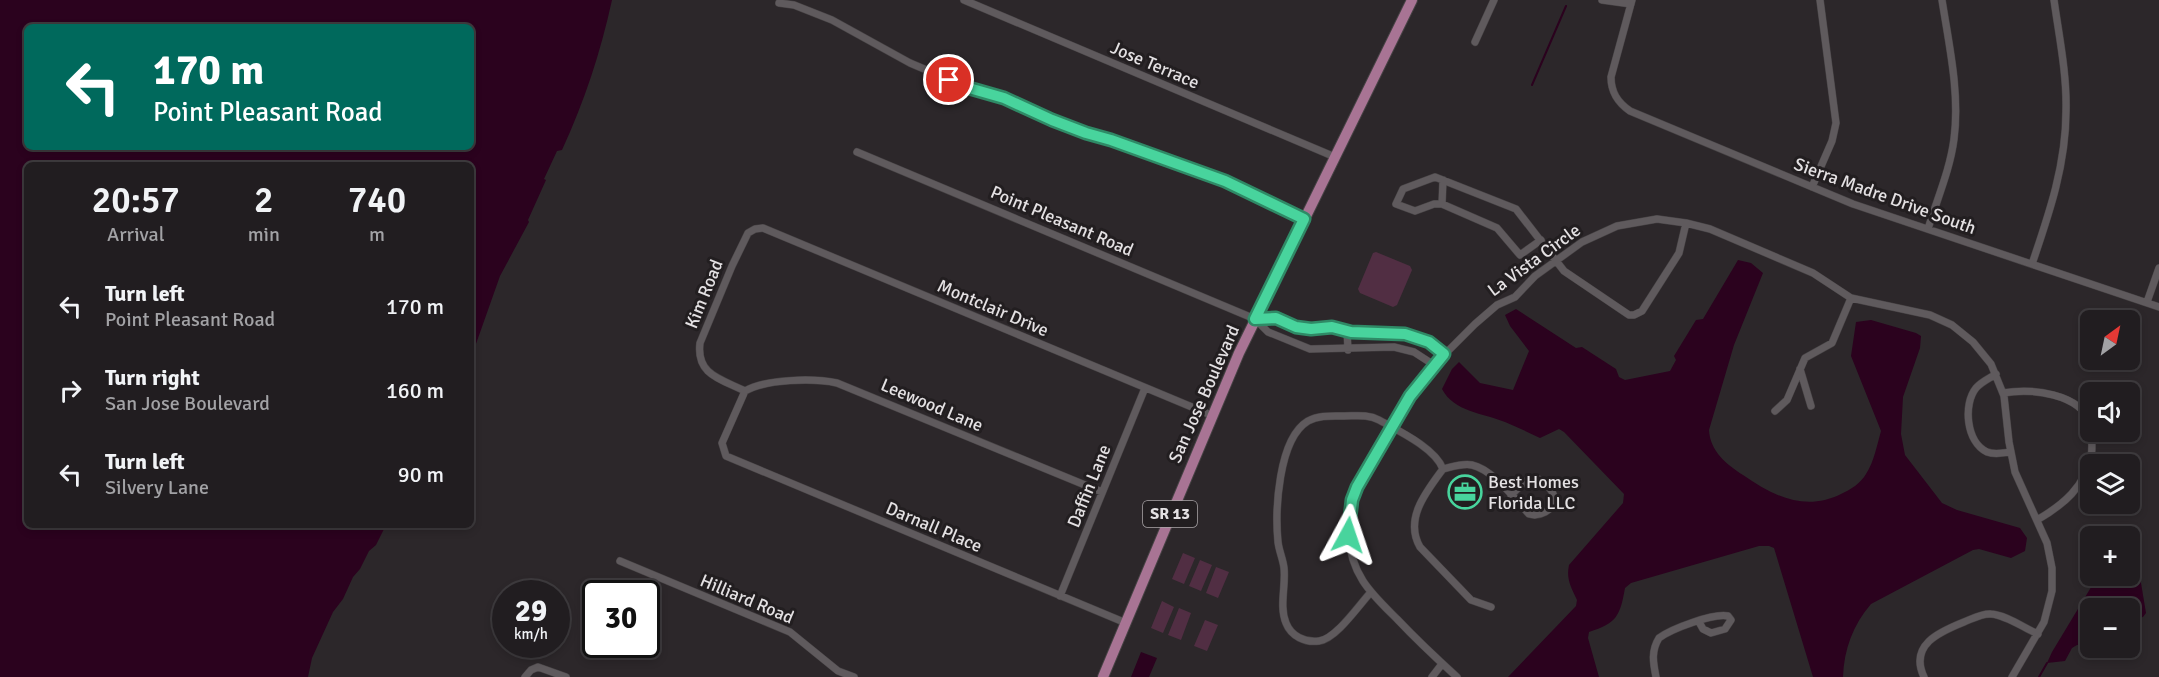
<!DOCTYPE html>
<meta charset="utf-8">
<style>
:root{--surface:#211d20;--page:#292629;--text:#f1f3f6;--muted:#a2a2a5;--line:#3e3b3e}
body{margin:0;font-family:Signika,sans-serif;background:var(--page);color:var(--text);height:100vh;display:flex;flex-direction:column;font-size:22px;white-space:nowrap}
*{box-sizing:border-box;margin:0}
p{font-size:20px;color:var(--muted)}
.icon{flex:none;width:33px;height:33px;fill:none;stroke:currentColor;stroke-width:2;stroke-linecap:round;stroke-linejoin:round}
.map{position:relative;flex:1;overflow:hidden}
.panel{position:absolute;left:24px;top:162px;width:450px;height:366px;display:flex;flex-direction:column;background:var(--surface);border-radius:9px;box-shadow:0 3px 9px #0003,0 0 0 2px var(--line)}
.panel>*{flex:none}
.guide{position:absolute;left:24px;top:24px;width:450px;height:126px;border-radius:9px;box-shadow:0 3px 9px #0003,0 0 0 2px var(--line);background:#00695c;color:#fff;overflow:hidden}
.needle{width:39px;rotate:33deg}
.fabs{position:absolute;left:2080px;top:310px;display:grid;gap:12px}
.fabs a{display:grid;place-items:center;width:60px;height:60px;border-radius:9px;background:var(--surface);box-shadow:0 3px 9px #0003,0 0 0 2px var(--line);font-size:30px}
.speed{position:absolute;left:492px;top:580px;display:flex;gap:12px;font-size:30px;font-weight:700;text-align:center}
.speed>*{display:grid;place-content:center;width:78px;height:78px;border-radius:50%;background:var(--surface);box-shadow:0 3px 9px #0003,0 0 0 2px var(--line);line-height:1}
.speed small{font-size:15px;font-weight:400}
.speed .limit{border:3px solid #111;border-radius:9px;background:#fff;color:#111}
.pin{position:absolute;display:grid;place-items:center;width:51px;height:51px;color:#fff;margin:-26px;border:3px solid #fff;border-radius:50%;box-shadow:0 2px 6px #0007}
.me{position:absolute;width:66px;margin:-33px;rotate:5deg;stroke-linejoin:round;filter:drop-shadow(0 0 4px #0008)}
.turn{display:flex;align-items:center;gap:21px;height:126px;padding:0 30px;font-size:27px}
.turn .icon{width:78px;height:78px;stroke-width:2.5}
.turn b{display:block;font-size:42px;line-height:51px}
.eta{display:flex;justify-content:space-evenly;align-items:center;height:102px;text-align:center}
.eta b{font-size:36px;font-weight:600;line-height:42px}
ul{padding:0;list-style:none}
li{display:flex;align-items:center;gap:18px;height:84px;padding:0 30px}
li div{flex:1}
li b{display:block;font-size:22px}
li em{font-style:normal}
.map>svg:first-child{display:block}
.green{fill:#512e43}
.water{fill:#2b021e;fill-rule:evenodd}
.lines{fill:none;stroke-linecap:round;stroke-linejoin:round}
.stream{stroke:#2b021e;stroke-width:2}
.street-casing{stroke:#464244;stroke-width:8}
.primary-casing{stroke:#464244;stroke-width:12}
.street{stroke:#5f5a5d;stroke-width:7}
.primary{stroke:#a87494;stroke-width:10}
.route-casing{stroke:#2f8a66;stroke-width:15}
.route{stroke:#48d49d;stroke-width:10}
.labels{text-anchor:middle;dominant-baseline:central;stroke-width:6;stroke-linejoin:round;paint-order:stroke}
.shield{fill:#221e20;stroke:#aaa6a8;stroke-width:1.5}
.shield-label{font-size:16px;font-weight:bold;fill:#e4e1e3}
.street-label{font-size:18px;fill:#e4e1e3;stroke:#221e20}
.poi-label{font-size:18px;fill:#e4e1e3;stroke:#221e20;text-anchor:start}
</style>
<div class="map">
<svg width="2159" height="677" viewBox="0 0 2159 677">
<rect width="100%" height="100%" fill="#2c272a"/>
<!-- green -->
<path class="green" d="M 1376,252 L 1410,266 L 1412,270 L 1397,305 L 1393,307 L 1360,293 L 1358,289 L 1373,253 Z
M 1183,553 L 1195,558 L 1184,584 L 1172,579 Z
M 1200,560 L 1212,565 L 1201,591 L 1189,586 Z
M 1216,567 L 1229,572 L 1218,598 L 1206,593 Z
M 1162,601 L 1174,607 L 1163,633 L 1151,628 Z
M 1179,608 L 1191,613 L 1181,640 L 1168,635 Z
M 1205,620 L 1218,625 L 1207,651 L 1194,646 Z"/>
<!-- water -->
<path class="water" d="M 0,0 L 612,0 C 600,54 585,100 562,150 L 557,151 L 544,179 L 546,180 L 528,220 L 529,222 L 500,276 L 471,358 L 471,165 L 27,165 L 27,525 L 386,525 L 376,545 L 369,551 L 360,569 L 353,577 L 343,599 L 333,612 L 312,658 L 308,677 L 0,677 ZM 27,27 L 471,27 L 471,147 L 27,147 Z
M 1738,260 L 1751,263 L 1763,273 L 1734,345 L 1709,430 C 1710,451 1726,464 1743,475 C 1773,496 1805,512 1841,494 C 1850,490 1861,483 1866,474 C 1874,462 1877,445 1881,431 L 1851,356 L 1856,322 L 1871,320 L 1916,333 L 1921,336 L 1920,348 L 1903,397 L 1901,434 L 1905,455 L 1942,503 L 1957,510 L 2020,528 L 2027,538 L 2025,551 L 2011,558 L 1979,549 L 1973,550 L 1871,604 C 1853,625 1844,649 1843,677 L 1813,677 L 1774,548 L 1769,546 L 1759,546 L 1631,583 L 1625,588 C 1620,616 1617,623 1589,632 L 1588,638 L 1599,677 L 1508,677 L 1576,606 L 1577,600 C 1571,587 1566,579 1569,565 L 1623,503 L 1624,494 L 1564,432 L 1559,429 L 1540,438 C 1528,432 1516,427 1505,422 C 1483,413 1454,412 1442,389 L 1452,369 L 1459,362 L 1480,383 L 1513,390 L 1529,351 L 1510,326 L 1505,315 L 1516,309 L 1576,348 L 1582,347 L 1616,369 L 1619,377 L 1625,380 L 1670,371 L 1676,360 L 1674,356 L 1696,320 L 1703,319 Z
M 2130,566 L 2139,571 L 2146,613 L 2143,617 L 2136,619 L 2130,623 L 2130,609 L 2091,609 L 2091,638 L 2084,645 L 2077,645 L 2072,648 L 2065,661 L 2047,663 L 2052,652 L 2093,584 L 2100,576 L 2130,576 Z
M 1141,652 L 1157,658 L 1149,677 L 1131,677 Z"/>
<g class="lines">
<!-- stream -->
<path class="stream" d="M 1532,85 L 1566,6
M 2039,677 L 2047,663"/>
<defs>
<path id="street" d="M 964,0 L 1335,157
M 1602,0 L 1631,4
M 1632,0 L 1611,77 C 1611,92 1617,102 1630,111 L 1853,204 L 2159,307
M 779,3 L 794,5 L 832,20 L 910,63 L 969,88 L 1004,98 L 1052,120 L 1225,181 L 1304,219
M 1475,42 L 1494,0
M 857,152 L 1255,319 L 1268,332 L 1310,349 L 1394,347 L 1414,352 L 1434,365
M 1812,187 L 1832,141 L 1836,123 L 1820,0
M 1442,204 L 1443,180
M 1928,229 C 1937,199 1950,170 1954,139 C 1960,93 1949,45 1942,0
M 1541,240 L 1520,255 L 1497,228 L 1442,204 L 1434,204 L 1415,211 L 1396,204 L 1403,189 L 1435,177 L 1516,209 L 1564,271 L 1629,315 L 1634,315 L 1642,311 L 1679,253 L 1686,223
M 2032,264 C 2049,214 2066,165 2066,111 C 2067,74 2059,36 2054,0
M 2147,302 L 2159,268
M 1255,319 L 1276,318 L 1297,327 L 1311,329 L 1332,327 L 1351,332 L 1405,334 L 1429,342 L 1444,354
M 1347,331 L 1348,350
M 1800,369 L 1811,406
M 1996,374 C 1990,378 1981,382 1976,388 C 1963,404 1966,442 1987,452 C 1995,455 2002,453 2010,452
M 745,391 C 721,379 696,375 700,343 L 732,266 L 748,233 L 755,229 L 763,228 L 1211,415
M 745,391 L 722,443 L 726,456 L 1126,623
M 745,391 C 766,379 813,378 837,383 L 1102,492
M 2003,393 C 2031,388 2080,393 2091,424
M 1775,411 L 1787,400 L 1805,358 L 1832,343 L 1851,298
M 1443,469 C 1452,467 1462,463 1472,465 C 1492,469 1515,499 1529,514 C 1539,517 1554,511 1554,498 C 1554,491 1542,478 1534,478 C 1526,478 1517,490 1511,495
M 1443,469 C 1426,492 1404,519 1420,547 L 1471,600 L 1491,607
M 2037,520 C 2063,505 2085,487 2091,456 C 2093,449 2091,440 2092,432
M 620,561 L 790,632 L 838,671 L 854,677
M 1371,592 C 1359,605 1336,639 1319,641 C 1305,643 1291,636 1286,623 C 1279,606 1286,586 1284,568 C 1283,559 1279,551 1278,542 C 1275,511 1278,439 1308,421 C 1319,415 1331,416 1344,416 C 1356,416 1368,414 1379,420 C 1399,431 1435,448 1443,469
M 1060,596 L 1145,388
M 525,677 L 531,670 L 538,667 L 566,677
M 1432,677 L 1442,664
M 1457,677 C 1436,658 1416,639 1397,619 C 1385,607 1372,595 1363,581 C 1345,553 1345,517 1357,487 L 1410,396 L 1434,365 L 1475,324 L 1497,305 L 1515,297 L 1535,276 L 1582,242 L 1617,226 L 1657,219 L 1686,223 L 1710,229 L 1813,273 L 1851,298 L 1930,315 L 1952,325 L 1973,342 L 1991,364 L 2004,396 L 2009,442 L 2015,472 L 2047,543 L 2052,568 L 2052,591 L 2044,622 L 2012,677
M 1656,677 C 1653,662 1651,651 1659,638 C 1671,629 1713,613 1728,616 L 1731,620 L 1725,629 L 1711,633 L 1703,629 L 1699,622
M 1924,677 C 1909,645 1939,632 1964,622 C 1972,619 1982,613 1991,614 C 2006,615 2024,628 2038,634"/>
<path id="primary" d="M 1103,677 L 1239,353 L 1412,0"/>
</defs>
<!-- street casing -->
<use href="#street" class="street-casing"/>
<!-- primary casing -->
<use href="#primary" class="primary-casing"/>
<!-- street -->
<use href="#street" class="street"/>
<!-- primary -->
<use href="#primary" class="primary"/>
</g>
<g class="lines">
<defs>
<path id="route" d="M 949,80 L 969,88 L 1004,98 L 1052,120 L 1086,133 L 1111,140 L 1225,181 L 1304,219 L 1255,319 L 1276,318 L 1296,327 L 1311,329 L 1332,327 L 1351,332 L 1405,334 L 1429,342 L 1444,354 L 1410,396 L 1357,487 L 1352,500 L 1348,535"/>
</defs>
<!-- route casing -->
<use href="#route" class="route-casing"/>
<!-- route -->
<use href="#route" class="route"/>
</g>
<!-- icons -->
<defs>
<symbol id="office-ring" viewBox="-11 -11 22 22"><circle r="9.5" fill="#221e20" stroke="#48d49d" stroke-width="1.5"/><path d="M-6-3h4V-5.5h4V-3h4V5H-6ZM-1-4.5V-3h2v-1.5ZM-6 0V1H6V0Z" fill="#48d49d"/></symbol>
</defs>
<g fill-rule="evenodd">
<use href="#office-ring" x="1446" y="473" width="38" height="38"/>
</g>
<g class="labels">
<!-- shield labels -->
<rect class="shield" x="1143" y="501" width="54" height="26" rx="4.5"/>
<g class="shield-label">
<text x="1170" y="514">SR 13</text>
</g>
<!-- street labels -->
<g class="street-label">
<text transform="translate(1155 65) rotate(23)">Jose Terrace</text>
<text transform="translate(1885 196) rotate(20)">Sierra Madre Drive South</text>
<text transform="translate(1062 221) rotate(23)">Point Pleasant Road</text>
<text transform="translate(1534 260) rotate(-36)">La Vista Circle</text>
<text transform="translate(704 294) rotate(-68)">Kim Road</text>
<text transform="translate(993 308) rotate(23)">Montclair Drive</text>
<text transform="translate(1204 394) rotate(-66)">San Jose Boulevard</text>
<text transform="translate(932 405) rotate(23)">Leewood Lane</text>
<text transform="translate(1089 486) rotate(-68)">Daffin Lane</text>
<text transform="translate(934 527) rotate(23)">Darnall Place</text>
<text transform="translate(747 599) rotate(23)">Hilliard Road</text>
</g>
<!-- poi labels -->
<g class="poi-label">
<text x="1488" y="482">Best Homes<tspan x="1488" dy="21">Florida LLC</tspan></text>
</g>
</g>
</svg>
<div class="fabs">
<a><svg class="needle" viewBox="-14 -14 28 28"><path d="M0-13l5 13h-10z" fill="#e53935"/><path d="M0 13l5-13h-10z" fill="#a2a2a5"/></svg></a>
<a><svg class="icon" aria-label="sound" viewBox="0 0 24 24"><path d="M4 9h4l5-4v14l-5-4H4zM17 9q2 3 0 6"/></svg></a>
<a><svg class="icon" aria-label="layers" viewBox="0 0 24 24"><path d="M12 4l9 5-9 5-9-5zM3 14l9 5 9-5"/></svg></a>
<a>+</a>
<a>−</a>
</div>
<div class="speed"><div>29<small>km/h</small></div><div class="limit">30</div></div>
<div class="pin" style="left:949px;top:80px;background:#d93025"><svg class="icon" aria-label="arrive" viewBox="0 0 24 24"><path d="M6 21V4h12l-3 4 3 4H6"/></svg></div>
<svg class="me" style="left:1348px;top:535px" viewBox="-20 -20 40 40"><path d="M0-17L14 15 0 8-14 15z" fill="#48d49d" stroke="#fff" stroke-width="4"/></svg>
<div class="guide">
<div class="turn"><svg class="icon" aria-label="left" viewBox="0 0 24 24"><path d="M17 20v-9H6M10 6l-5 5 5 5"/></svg><div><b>170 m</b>Point Pleasant Road</div></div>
</div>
<section class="panel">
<div class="eta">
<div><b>20:57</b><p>Arrival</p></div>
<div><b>2</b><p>min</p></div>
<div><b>740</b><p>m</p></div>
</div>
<ul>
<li><svg class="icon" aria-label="left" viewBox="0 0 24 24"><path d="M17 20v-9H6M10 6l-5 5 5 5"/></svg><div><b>Turn left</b><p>Point Pleasant Road</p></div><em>170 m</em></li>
<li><svg class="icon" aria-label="right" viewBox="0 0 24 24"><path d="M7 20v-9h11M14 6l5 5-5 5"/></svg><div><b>Turn right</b><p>San Jose Boulevard</p></div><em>160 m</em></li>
<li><svg class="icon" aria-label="left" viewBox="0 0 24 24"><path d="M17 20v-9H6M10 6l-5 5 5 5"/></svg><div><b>Turn left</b><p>Silvery Lane</p></div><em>90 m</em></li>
</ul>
</section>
</div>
